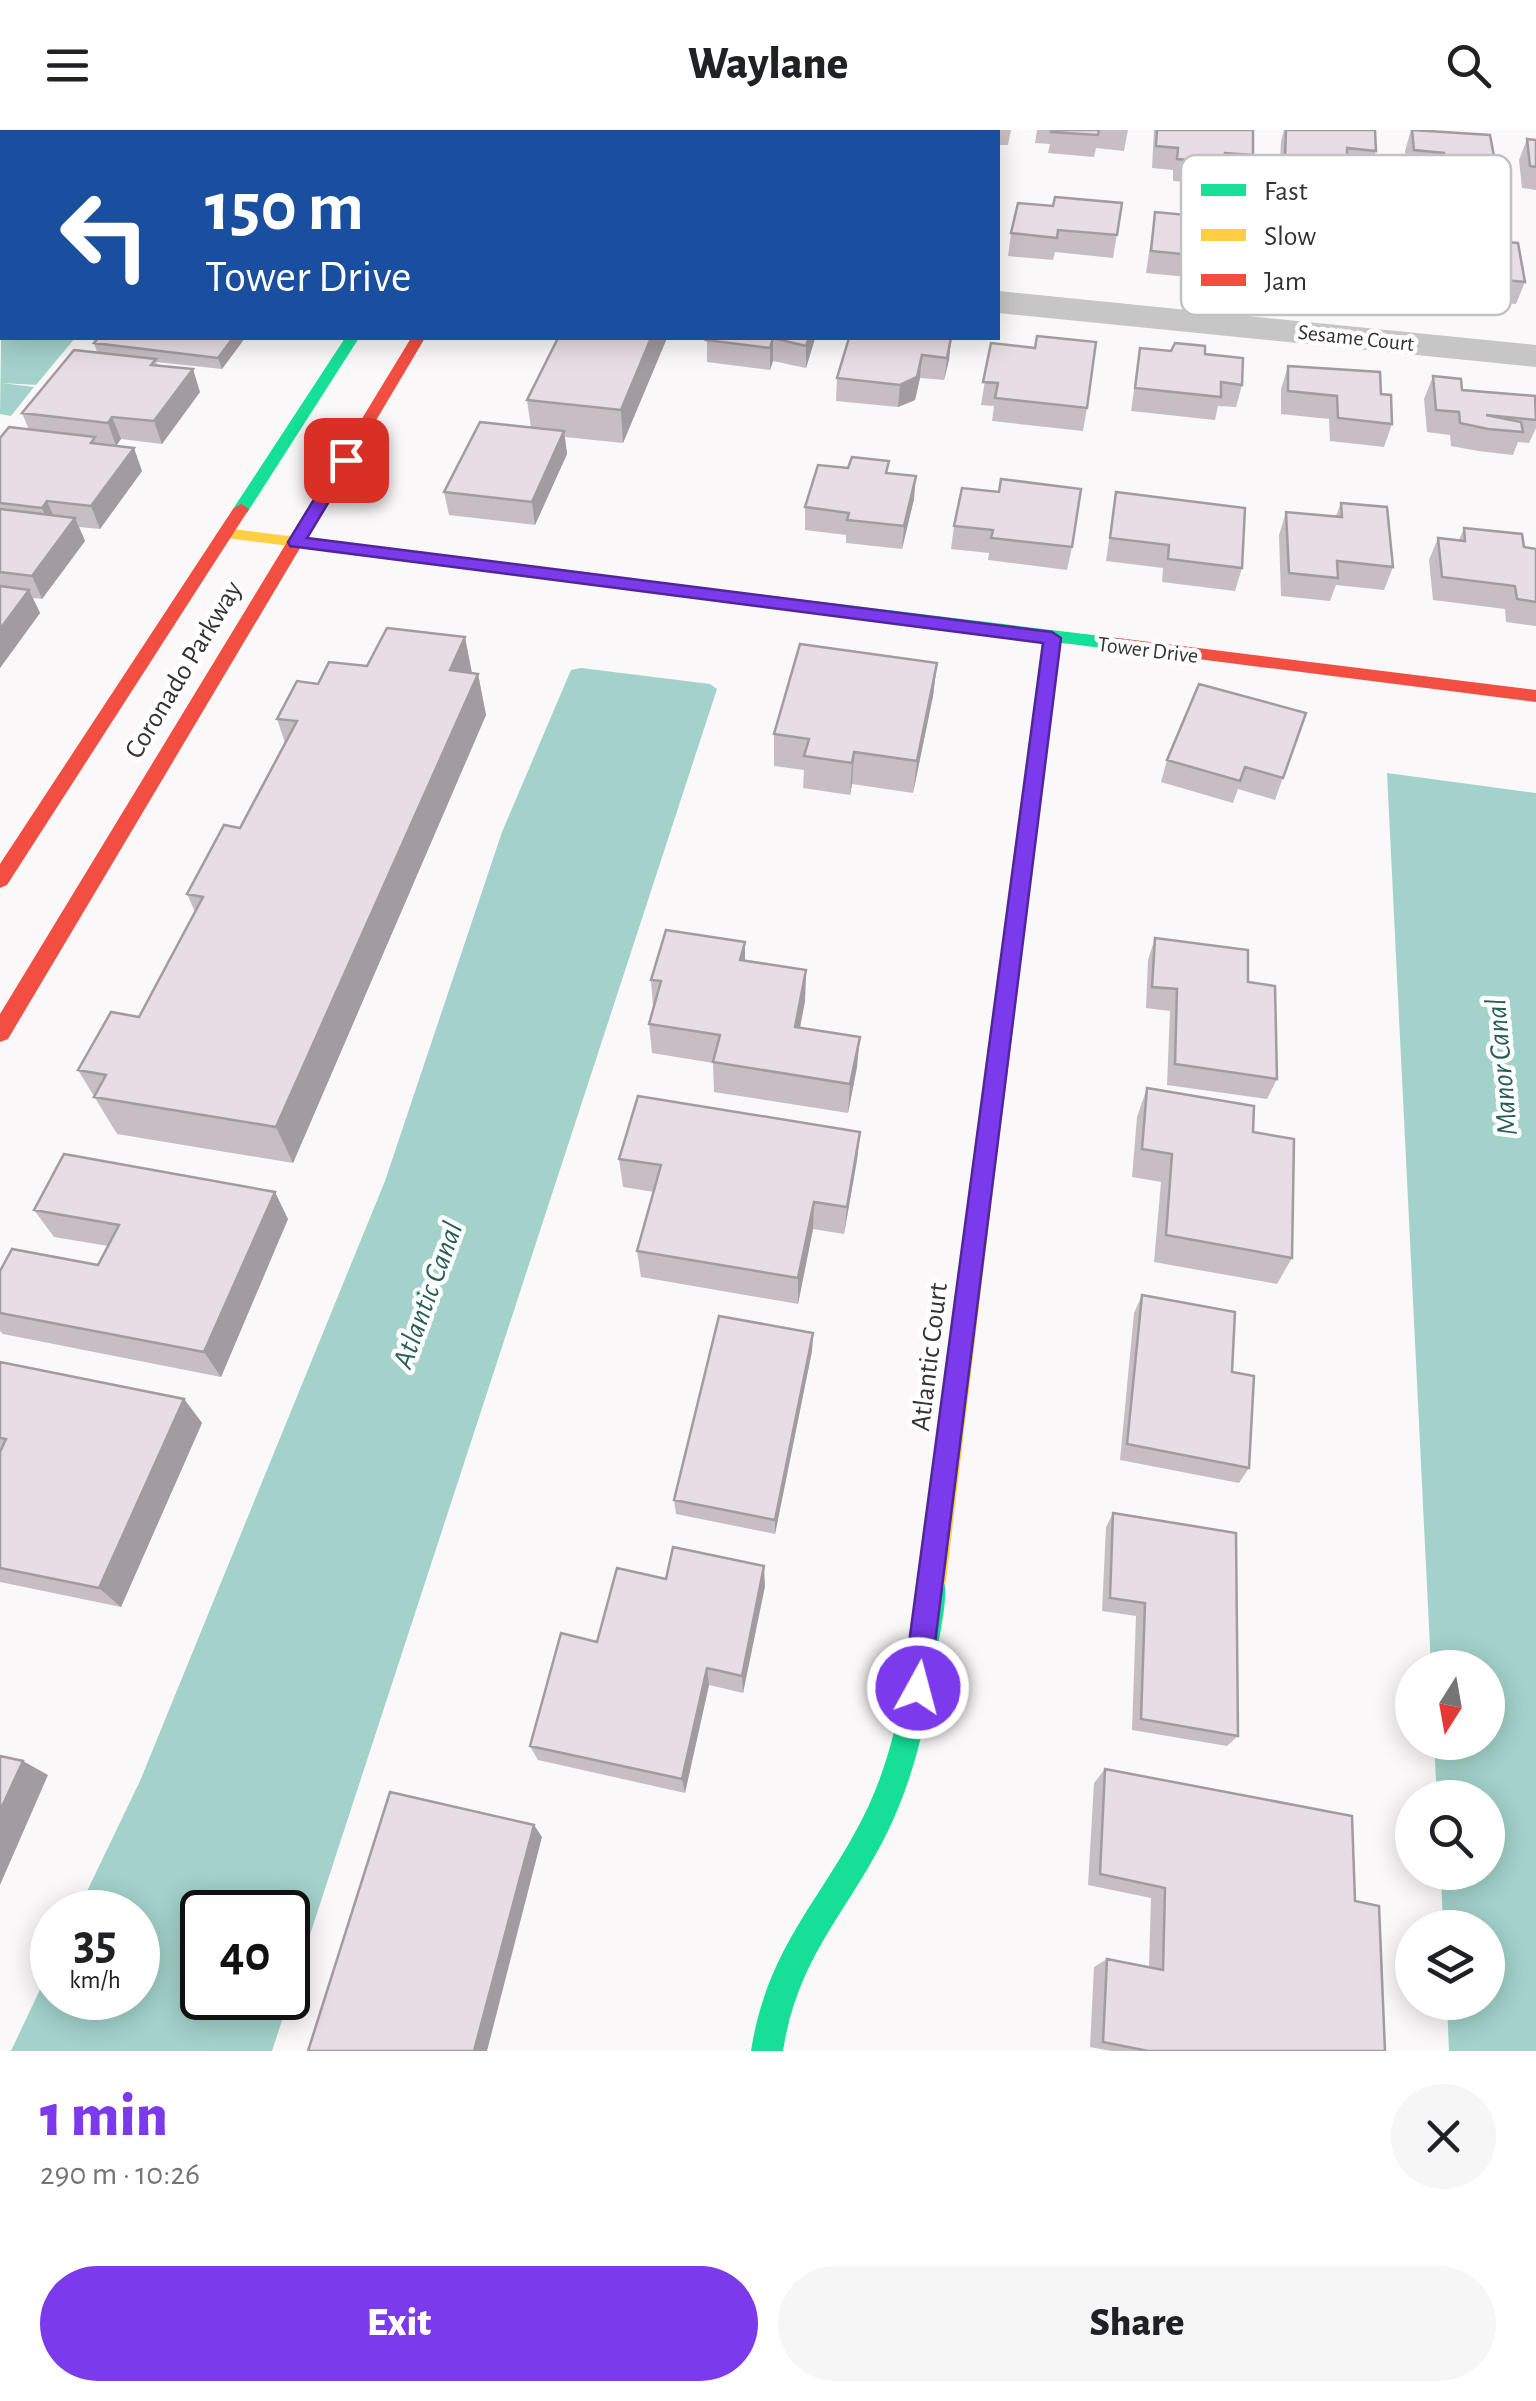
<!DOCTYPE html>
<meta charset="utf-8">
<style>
:root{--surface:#fff;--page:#f6f6f6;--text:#202124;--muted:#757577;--accent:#7c3aed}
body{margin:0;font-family:"Alegreya Sans",sans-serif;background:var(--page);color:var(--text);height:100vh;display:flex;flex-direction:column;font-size:38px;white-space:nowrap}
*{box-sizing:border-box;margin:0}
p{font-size:32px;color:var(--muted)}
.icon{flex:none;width:55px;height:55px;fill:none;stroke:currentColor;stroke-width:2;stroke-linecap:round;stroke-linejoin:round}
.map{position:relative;height:1921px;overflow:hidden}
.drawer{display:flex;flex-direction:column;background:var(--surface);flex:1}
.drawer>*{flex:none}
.banner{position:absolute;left:0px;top:0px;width:1000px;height:210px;box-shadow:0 5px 25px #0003;background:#1a4fa0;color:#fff;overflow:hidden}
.needle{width:65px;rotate:191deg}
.controls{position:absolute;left:1395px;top:1520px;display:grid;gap:20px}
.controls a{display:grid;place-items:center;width:110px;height:110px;border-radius:50%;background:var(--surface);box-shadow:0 5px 25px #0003;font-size:50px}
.speed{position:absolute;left:30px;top:1760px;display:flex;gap:20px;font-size:50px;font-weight:700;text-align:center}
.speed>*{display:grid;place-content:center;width:130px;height:130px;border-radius:50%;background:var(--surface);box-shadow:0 5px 25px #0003;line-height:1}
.speed small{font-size:25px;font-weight:400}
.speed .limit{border:5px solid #111;border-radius:15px;background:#fff;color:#111}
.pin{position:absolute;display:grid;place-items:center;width:85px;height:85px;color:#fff;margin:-42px;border-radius:20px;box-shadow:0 5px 15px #0006}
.me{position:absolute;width:110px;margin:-55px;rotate:7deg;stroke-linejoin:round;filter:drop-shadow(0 0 8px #0008)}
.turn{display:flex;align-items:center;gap:35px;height:210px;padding:0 40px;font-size:45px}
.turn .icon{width:130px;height:130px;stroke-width:2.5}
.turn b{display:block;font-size:70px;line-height:85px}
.round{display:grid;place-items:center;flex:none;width:105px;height:105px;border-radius:52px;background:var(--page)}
.head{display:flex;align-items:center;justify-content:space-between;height:170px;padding:0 40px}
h1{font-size:60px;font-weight:800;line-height:75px;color:var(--accent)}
.action{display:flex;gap:20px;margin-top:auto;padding:20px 40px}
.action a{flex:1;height:115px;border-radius:60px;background:var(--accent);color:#fff;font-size:40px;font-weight:800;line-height:115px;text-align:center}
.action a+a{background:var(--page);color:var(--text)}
header{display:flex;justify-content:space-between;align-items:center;height:130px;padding:0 40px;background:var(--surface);font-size:45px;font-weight:800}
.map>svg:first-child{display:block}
.water{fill:#a2d2ca;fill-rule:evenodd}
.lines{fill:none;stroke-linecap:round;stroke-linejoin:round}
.street{fill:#c6c6c6;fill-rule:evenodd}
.fast{fill:#16e098;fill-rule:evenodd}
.slow{fill:#ffcf43;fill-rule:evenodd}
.jam{fill:#f24e42;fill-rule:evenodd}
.wall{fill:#c7bec4}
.shaded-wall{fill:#a29ba0}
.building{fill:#e7dde4;stroke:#a29ba0;stroke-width:2.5}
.route{fill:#7c3aed;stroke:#51269a;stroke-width:2.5}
.labels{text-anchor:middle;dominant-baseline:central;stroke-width:9;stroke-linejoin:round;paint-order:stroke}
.far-street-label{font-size:22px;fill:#343233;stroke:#fff}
.street-label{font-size:28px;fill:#343233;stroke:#fff}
.water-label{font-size:30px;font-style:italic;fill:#255e55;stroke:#fff}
.key{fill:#fff;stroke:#c2c2c2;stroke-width:2.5}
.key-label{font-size:28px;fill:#343233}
</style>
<header><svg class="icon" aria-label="menu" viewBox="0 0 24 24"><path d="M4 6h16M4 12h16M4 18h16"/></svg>Waylane<svg class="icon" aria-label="search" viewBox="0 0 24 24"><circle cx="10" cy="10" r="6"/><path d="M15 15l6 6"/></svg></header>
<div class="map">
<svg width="1536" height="1921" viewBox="0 0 1536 1921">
<rect width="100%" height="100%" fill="#faf8f9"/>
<!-- water -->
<path class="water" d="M 2,151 L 2,208 L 75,208 L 36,255 L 2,253 L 34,257 L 11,286 L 0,284 Z
M 581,538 L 710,554 L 717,559 L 272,1921 L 11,1921 L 52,1834 L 52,1868 L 138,1868 L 138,1782 L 77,1782 L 140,1651 L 385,1051 L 502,702 L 571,540 ZM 288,1782 L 288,1868 L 202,1868 L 202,1782 Z
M 1387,643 L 1536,663 L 1536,1921 L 1449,1921 L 1447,1873 L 1488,1872 L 1488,1798 L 1443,1797 L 1441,1743 L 1488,1742 L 1488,1668 L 1437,1667 L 1434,1613 L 1488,1612 L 1488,1538 L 1431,1537 Z"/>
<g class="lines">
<!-- street -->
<path class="street" d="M 998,161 L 1536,215 L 1536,237 L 998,183 Z"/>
<!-- fast -->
<path class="fast" d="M 345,208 L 359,208 L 247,383 L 235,383 L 233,379 Z
M 648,451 L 1118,508 L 1127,514 L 1118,520 L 642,460 L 642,452 Z
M 932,1437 L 942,1441 C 950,1462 941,1494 938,1517 C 929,1580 916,1643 888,1701 C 848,1783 798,1825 783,1921 L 751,1921 C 768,1812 826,1767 869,1675 C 901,1605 909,1526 918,1451 L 922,1441 Z"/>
<!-- slow -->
<path class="slow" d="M 225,398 L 648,451 L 657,456 L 648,461 L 219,407 L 217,403 Z
M 991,977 L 999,979 L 1002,986 L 946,1451 L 942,1461 L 932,1465 L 922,1461 L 918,1451 L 980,986 L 983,979 Z"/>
<!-- jam -->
<path class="jam" d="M 411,208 L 425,208 L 8,909 L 0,912 L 0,884 Z
M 241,374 L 249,379 L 7,755 L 0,758 L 0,734 L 233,379 Z
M 1052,502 L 1061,508 L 1002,986 L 999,993 L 983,993 L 980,986 L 1043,508 Z
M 1118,508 L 1536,560 L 1536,572 L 1112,518 L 1112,510 Z"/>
</g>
<!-- wall -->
<path class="wall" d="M 799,0 L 887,0 L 886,2 L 815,2 Z
M 913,0 L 1011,0 L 1008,15 L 998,15 L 998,2 L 913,2 Z
M 1037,0 L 1128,0 L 1124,21 L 1096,18 L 1094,27 L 1048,23 L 1050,14 L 1035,13 Z
M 1154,0 L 1253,0 L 1253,25 L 1248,47 L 1222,45 L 1220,55 L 1173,51 L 1173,40 L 1152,38 Z
M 1284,0 L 1375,0 L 1376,21 L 1369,42 L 1345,40 L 1340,56 L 1279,50 L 1281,11 Z
M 1411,0 L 1496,37 L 1488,59 L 1438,55 L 1436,45 L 1407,42 L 1405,21 Z
M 1527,9 L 1536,10 L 1536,60 L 1522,58 L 1519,30 Z
M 1122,73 L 1113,128 L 1055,122 L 1053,130 L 1008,126 L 1011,103 L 1053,76 Z
M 1155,82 L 1245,124 L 1239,146 L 1188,141 L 1187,147 L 1146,143 Z
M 1283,102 L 1383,136 L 1375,159 L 1322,153 L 1320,161 L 1276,156 L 1277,125 Z
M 1412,104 L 1525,152 L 1516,174 L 1468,170 L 1466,175 L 1409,170 L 1405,126 Z
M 98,208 L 245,208 L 222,239 L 156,232 L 158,235 L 200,262 L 162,314 L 121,309 L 116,316 L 97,313 L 142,341 L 100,399 L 79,397 L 85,411 L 42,469 L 33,468 L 40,483 L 0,538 L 0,308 L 29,300 L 22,283 L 97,222 L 94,213 Z
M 667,208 L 623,313 L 565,307 L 567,324 L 535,395 L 449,385 L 444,362 L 531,298 L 527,270 Z
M 707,208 L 815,208 L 806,238 L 773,231 L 770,240 L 707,232 Z
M 951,208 L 949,230 L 944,250 L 920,248 L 915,270 L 898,277 L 836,271 L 837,248 Z
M 991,213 L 1087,278 L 1083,301 L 992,291 L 994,276 L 981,275 Z
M 1140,218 L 1205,224 L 1242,255 L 1236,277 L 1218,276 L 1215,290 L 1131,281 Z
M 1288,236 L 1381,264 L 1392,294 L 1384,317 L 1330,311 L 1329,289 L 1281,284 L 1281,259 Z
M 1433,246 L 1462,260 L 1535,266 L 1536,298 L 1529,313 L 1518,312 L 1513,325 L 1478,321 L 1451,316 L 1450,305 L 1427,302 L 1424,269 Z
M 888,343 L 914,369 L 902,419 L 846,413 L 846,405 L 805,400 L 805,377 Z
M 962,358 L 1072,417 L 1067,440 L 988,430 L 989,423 L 951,419 L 954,396 Z
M 1116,362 L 1242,438 L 1235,461 L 1162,452 L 1163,438 L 1106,431 Z
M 1341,373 L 1393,437 L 1384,460 L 1336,455 L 1330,471 L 1281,466 L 1279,405 L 1286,382 L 1336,386 Z
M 1464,398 L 1524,417 L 1536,419 L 1536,496 L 1506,492 L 1505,479 L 1433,470 L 1429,430 L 1438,408 L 1459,410 Z
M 937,533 L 933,566 L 913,663 L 852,654 L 850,665 L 803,658 L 804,640 L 774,636 L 774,604 Z
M 367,536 L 478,544 L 486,585 L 293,1033 L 117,1004 L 78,940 L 139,887 L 195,782 L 187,764 L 240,698 L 285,613 L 277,589 L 318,554 Z
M 1306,583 L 1275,670 L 1238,659 L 1233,673 L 1161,652 L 1167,630 Z
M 1155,808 L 1277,949 L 1267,969 L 1167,955 L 1170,881 L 1146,878 L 1148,830 Z
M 745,812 L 745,831 L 806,840 L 805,871 L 800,898 L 857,937 L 848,983 L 714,962 L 713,933 L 652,923 L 649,894 L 653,877 L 651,850 Z
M 1147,958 L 1253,1002 L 1292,1128 L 1277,1154 L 1154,1132 L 1161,1052 L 1132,1047 L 1137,987 Z
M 860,1002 L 857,1030 L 844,1104 L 813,1099 L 798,1174 L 641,1147 L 637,1121 L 654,1062 L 623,1057 L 619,1029 Z
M 34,1080 L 288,1089 L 221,1247 L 3,1204 L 0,1201 L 0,1141 L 98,1135 L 108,1116 L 54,1107 Z
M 1142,1165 L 1232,1242 L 1249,1338 L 1239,1353 L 1120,1330 L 1134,1183 Z
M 813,1203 L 812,1221 L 775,1404 L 676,1384 L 674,1370 Z
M 0,1232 L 184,1269 L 202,1293 L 121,1477 L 0,1452 Z
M 1113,1383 L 1238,1606 L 1227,1616 L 1132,1600 L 1136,1486 L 1102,1481 L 1106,1397 Z
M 666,1449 L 765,1456 L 743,1563 L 709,1555 L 685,1663 L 538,1630 L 530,1616 L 597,1512 Z
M 1105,1639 L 1355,1771 L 1385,1921 L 1111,1921 L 1090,1917 L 1094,1837 L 1107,1829 L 1149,1837 L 1151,1768 L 1088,1755 L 1094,1653 Z"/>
<!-- shaded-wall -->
<path class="shaded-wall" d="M 2,65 L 2,81 L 0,83 L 0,68 Z
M 2,83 L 2,99 L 0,101 L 0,85 Z
M 233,208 L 245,208 L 222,239 L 218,228 Z
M 651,208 L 667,208 L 623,313 L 621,280 Z
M 773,208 L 773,231 L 770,240 L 770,218 Z
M 809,208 L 815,208 L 814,212 L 806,238 L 806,216 Z
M 951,208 L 949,230 L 944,250 L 947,228 Z
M 922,225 L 920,248 L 915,270 L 898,277 L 900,255 Z
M 193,239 L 200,262 L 162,314 L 154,291 Z
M 112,287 L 121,309 L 116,316 L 108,293 Z
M 564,301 L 567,324 L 535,395 L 532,372 Z
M 134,318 L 142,341 L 100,399 L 91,376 Z
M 916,346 L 914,369 L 902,419 L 904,396 Z
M 47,371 L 57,394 L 52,401 L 42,378 Z
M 75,388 L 85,411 L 42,469 L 32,446 Z
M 29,460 L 40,483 L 0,538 L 0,499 Z
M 465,507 L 473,548 L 450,540 Z
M 937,533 L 933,566 L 913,663 L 917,631 Z
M 478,544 L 486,585 L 293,1033 L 276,997 Z
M 854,622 L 852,654 L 850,665 L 852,633 Z
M 745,812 L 745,843 L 740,830 Z
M 806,840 L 805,871 L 794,927 L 795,897 Z
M 860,907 L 857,937 L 848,983 L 850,954 Z
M 860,1002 L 857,1030 L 844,1104 L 847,1077 Z
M 275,1062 L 288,1089 L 221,1247 L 204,1222 Z
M 814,1072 L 813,1099 L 798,1174 L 798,1148 Z
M 813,1203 L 812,1221 L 775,1404 L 775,1390 Z
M 184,1269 L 202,1293 L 121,1477 L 99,1458 Z
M 764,1436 L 765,1456 L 743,1563 L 742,1546 Z
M 707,1538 L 709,1555 L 685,1663 L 682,1649 Z
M 23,1631 L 48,1645 L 0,1755 L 0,1681 Z
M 534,1695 L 542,1707 L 487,1921 L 474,1921 Z"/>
<!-- building -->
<path class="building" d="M 0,0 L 43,0 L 41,2 L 2,2 L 2,29 L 0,29 Z
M 291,0 L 330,0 L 340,1 L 339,2 L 289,2 Z
M 635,0 L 727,0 L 726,2 L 634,2 Z
M 1052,0 L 1099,0 L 1098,5 L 1051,2 Z
M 1157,0 L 1253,0 L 1253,25 L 1225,23 L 1225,33 L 1177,29 L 1178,18 L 1156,16 Z
M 1286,0 L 1375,0 L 1376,21 L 1347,18 L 1347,34 L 1285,28 Z
M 1412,0 L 1490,5 L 1496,37 L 1445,33 L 1444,23 L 1414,20 Z
M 1527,9 L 1536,10 L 1536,37 L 1530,36 Z
M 1055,67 L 1122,73 L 1117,105 L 1058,100 L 1057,108 L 1011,103 L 1018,73 L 1053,76 Z
M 1155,82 L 1247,91 L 1245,124 L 1192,118 L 1192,125 L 1151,121 Z
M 1412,104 L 1518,113 L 1525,152 L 1473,147 L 1474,152 L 1417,147 Z
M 1037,206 L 1096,212 L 1087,278 L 995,268 L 998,253 L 983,252 L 991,213 L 1035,218 Z
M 98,208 L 233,208 L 218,228 L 94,213 Z
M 558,208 L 651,208 L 621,280 L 527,270 Z
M 707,208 L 809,208 L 806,216 L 773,208 L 770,218 L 706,210 Z
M 849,208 L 951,208 L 947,228 L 922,225 L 917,247 L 900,255 L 837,248 Z
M 1175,213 L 1205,216 L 1205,224 L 1243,228 L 1242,255 L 1221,252 L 1221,267 L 1135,258 L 1140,218 L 1171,221 Z
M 74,220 L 156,229 L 151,235 L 193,239 L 154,291 L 112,287 L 108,293 L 22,283 Z
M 1288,236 L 1380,242 L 1381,264 L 1391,265 L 1392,294 L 1338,288 L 1337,266 L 1288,261 Z
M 1433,246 L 1461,249 L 1462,260 L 1535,266 L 1536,290 L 1486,285 L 1521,292 L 1523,302 L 1488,299 L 1460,293 L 1459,282 L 1436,280 Z
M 480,292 L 564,301 L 532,372 L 444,362 Z
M 9,297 L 95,307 L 91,313 L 134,318 L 91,376 L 47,371 L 42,378 L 0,373 L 0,308 Z
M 852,327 L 889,331 L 886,343 L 916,346 L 904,396 L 847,390 L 849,383 L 805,377 L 818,335 L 848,338 Z
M 1001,349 L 1081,359 L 1072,417 L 991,408 L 993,400 L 954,396 L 962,358 L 999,362 Z
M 1116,362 L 1245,378 L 1242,438 L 1168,429 L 1169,415 L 1110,408 Z
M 1341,373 L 1387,377 L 1393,437 L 1337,431 L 1338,448 L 1289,443 L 1286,382 L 1342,387 Z
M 0,379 L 75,388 L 32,446 L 0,442 Z
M 1464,398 L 1522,404 L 1524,417 L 1536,419 L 1536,472 L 1517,469 L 1515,456 L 1442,447 L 1438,408 L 1465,411 Z
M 0,456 L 29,460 L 0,499 Z
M 387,498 L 465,507 L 450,540 L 478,544 L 276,997 L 94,967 L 106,945 L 78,940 L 111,882 L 139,887 L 203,767 L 187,764 L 224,695 L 240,698 L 297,591 L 277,589 L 297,551 L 318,554 L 329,532 L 367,536 Z
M 800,514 L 937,533 L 917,631 L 854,622 L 852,633 L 804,626 L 809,609 L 774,604 Z
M 1199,554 L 1306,583 L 1283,648 L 1245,637 L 1240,651 L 1167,630 Z
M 666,800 L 745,812 L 740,830 L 806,840 L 795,897 L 860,907 L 850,954 L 713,932 L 720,905 L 649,894 L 661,851 L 651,850 Z
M 1155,808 L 1248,820 L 1248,852 L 1275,856 L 1277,949 L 1175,934 L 1177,859 L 1152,857 Z
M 1147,958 L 1254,976 L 1253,1002 L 1294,1009 L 1292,1128 L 1166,1105 L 1172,1024 L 1142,1019 Z
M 638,966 L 860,1002 L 847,1077 L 814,1072 L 798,1148 L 637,1121 L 661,1035 L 619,1029 Z
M 64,1024 L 275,1062 L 204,1222 L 0,1183 L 0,1141 L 12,1119 L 98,1135 L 119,1095 L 34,1080 Z
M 1142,1165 L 1235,1182 L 1232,1242 L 1254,1246 L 1249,1338 L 1127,1314 Z
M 719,1186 L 813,1203 L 775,1390 L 674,1370 Z
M 0,1232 L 184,1269 L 99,1458 L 0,1438 L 0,1322 L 6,1309 L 0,1308 Z
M 1113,1383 L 1236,1403 L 1238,1606 L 1141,1589 L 1145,1473 L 1110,1468 Z
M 673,1417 L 764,1436 L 742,1546 L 707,1538 L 682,1649 L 530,1616 L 561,1503 L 597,1512 L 617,1438 L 666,1449 Z
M 0,1626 L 23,1631 L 0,1681 Z
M 1105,1639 L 1352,1686 L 1355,1771 L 1379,1776 L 1385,1921 L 1148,1921 L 1103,1912 L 1107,1829 L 1163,1840 L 1165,1758 L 1100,1744 Z
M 390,1662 L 534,1695 L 474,1921 L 308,1921 Z"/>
<!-- route -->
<path class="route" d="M 340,327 L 354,330 L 307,408 L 1052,502 L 1061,508 L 928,1569 L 918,1573 L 908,1569 L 903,1558 L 1043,513 L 290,416 L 288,412 Z"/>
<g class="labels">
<!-- far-street labels -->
<g class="far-street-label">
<text transform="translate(1356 208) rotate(6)">Sesame Court</text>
<text transform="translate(1148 520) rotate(7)">Tower Drive</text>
</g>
<!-- street labels -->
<g class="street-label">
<text transform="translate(184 540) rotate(-59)">Coronado Parkway</text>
<text transform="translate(930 1227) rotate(-83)">Atlantic Court</text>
</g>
<!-- water labels -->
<g class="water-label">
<text transform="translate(1502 937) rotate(-95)">Manor Canal</text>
<text transform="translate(428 1165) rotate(-70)">Atlantic Canal</text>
</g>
</g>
<!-- legend -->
<rect x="1181" y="25" width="330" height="160" rx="15" class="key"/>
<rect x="1201" y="54" width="45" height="12" fill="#16e098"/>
<rect x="1201" y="99" width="45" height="12" fill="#ffcf43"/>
<rect x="1201" y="144" width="45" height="12" fill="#f24e42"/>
<g class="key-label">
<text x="1264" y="70">Fast</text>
<text x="1264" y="115">Slow</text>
<text x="1264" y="160">Jam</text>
</g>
</svg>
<div class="controls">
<a><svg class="needle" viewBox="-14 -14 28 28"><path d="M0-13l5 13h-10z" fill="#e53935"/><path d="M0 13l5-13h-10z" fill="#757577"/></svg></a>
<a><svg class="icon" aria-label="search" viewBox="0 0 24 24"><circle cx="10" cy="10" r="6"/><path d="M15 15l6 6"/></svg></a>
<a><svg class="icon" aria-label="layers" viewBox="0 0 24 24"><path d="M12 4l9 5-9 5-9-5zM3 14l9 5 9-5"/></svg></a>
</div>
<div class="speed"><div>35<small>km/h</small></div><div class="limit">40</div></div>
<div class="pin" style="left:346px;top:330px;background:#d93025"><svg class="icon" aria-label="arrive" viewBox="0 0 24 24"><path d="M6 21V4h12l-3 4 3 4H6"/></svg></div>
<svg class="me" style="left:918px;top:1558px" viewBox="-20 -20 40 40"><circle r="17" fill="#7c3aed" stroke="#fff" stroke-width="3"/><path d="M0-11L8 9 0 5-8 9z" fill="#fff"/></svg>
<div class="banner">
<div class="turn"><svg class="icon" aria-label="left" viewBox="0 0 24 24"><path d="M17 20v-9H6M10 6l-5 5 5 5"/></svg><div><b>150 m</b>Tower Drive</div></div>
</div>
</div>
<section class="drawer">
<div class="head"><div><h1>1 min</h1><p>290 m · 10:26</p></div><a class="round"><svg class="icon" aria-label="close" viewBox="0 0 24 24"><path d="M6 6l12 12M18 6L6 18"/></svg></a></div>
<div class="action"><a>Exit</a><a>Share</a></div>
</section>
